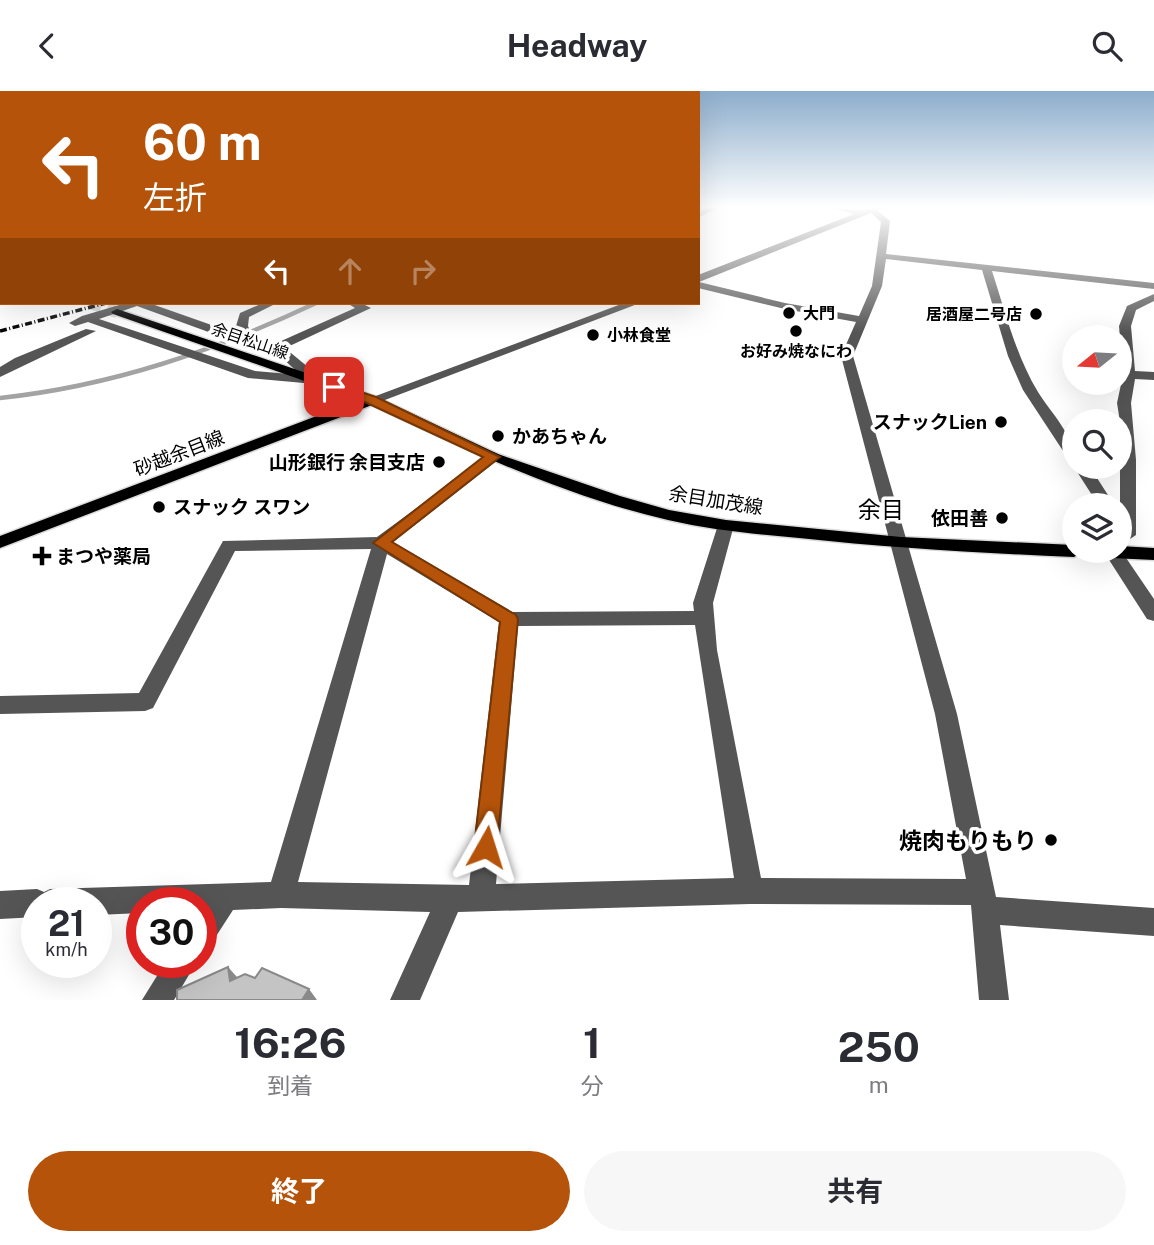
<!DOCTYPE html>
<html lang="ja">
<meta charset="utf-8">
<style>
:root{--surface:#fff;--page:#f7f7f7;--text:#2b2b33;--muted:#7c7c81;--accent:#b45309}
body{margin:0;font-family:"Public Sans","Noto Sans JP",sans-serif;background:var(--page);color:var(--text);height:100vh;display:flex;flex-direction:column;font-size:26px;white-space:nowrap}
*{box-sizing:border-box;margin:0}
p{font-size:23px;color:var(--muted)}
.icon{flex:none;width:38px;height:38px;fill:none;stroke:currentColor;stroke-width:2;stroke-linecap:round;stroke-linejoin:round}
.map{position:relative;height:909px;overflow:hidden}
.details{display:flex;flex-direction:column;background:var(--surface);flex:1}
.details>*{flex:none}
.top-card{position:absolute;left:0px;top:0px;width:700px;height:214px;box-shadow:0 7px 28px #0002;background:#b45309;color:#fff;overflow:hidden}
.needle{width:46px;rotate:252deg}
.tools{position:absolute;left:1062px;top:234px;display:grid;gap:14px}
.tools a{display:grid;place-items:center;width:70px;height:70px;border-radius:50%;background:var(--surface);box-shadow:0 7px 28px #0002;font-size:35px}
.speed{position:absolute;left:21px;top:796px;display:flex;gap:14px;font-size:35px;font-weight:700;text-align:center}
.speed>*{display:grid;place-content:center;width:91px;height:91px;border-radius:50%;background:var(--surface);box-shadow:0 7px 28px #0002;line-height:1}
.speed small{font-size:18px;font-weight:400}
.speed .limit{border:10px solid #d22;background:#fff;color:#111}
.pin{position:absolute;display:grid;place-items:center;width:60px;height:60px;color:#fff;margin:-30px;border-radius:14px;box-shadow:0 4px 10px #0006}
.me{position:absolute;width:77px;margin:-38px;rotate:6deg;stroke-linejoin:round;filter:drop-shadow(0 0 5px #0008)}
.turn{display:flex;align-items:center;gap:24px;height:147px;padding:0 28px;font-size:32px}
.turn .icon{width:91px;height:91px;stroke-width:2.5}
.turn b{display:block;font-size:49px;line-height:60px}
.lanes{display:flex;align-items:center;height:66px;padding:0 28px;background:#0003;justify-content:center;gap:35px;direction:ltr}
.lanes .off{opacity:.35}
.eta{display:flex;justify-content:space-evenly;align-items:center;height:119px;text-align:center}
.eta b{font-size:42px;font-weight:700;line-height:49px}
.button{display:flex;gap:14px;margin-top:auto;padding:14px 28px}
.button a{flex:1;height:80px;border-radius:42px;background:var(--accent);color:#fff;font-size:28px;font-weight:700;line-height:80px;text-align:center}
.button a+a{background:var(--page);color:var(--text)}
header{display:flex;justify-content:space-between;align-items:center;height:91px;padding:0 28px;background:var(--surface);font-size:32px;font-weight:700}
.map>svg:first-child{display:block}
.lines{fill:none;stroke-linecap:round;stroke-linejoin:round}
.stream{stroke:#a3a3a3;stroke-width:4.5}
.major-tunnel{stroke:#d9d9d9;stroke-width:12;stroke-dasharray:12 6;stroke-linecap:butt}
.major-casing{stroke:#dbdbdb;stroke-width:3}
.minor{fill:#555;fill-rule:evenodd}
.major{fill:#000;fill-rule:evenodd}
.rail{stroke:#000;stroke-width:3.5;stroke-dasharray:7 2.5 1 2.5;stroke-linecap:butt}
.shaded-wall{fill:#898989}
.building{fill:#c4c4c4;stroke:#898989;stroke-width:2}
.route{fill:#b45309;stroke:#753606;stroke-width:2}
.poi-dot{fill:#000;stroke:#fff;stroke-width:2.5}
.labels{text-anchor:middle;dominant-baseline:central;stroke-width:7;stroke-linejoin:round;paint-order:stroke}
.far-poi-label{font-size:16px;font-weight:bold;fill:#000;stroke:#fff;text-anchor:start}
.far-street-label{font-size:16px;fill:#000;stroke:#fff}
.poi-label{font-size:19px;font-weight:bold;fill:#000;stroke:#fff;text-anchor:end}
.street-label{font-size:19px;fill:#000;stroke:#fff}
.quarter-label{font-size:23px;fill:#000;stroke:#fff}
.near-poi-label{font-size:23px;font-weight:bold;fill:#000;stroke:#fff;text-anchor:end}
</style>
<header><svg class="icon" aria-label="back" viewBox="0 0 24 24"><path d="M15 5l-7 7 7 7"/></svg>Headway<svg class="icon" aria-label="search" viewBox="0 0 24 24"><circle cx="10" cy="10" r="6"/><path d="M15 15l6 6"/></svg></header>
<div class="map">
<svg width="1154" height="909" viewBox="0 0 1154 909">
<rect width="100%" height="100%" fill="#fff"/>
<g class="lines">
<!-- stream -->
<path class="stream" d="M 0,307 C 112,295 214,260 316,212"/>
<!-- major-tunnel -->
<path class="major-tunnel" d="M 90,212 L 117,221"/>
<defs>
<path id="major" d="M 0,177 L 2,177 L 2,184 L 0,184 Z
M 117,218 L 377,306 L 498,363 L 620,405 L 669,419 L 726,429 L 901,446 L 1074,454 L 1074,460 L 1120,460 L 1120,455 L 1154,457 L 1154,469 L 1090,466 L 1082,461 L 1074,466 C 982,462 891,457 799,447 C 755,443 711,439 668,429 C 564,405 467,359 372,314 L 0,457 L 0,445 L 359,309 L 113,223 L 111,221 Z"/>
</defs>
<!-- major casing -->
<use href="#major" class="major-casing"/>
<!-- minor -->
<path class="minor" d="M 710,115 L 720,115 L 698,127 L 698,121 Z
M 823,115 C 836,114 851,121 863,119 C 871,118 877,115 886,115 L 878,120 L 890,130 L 886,163 L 1154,192 L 1154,198 L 992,180 C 1005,220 1016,265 1038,301 C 1051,322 1076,346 1074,371 L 1069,369 L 1023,299 L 1008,265 L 982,179 L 886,168 L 882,195 L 853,265 L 957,623 L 996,806 L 1154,817 L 1154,845 L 1000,834 L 1009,909 L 979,909 L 971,814 L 750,813 L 458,821 L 420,909 L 390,909 L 430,821 L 281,817 L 233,819 L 211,853 L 201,857 L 201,812 L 142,812 L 142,822 L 96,824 L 96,812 L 37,812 L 37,826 L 0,828 L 0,800 L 37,798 L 44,801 L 50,798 L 271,791 L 371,458 L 235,460 L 153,617 L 145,620 L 0,623 L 0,605 L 139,602 L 223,450 L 377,446 L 493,361 L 498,363 L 501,366 L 498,369 L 393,451 L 512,521 L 694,520 L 693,512 L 718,434 L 726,429 L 734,434 L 713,512 L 717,559 L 761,787 L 966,788 L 935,623 L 841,265 L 856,231 L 785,218 L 698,197 L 698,184 L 854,123 ZM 871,122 L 881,131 L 872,195 L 859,225 L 785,212 L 699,191 ZM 387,463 L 499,531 L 469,794 L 298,791 ZM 695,534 L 734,787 L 496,793 L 518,535 Z
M 0,141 L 2,141 L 2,147 L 0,147 Z
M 0,166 L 2,166 L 2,173 L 0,172 Z
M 0,190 L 2,190 L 2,197 L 0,197 Z
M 1154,203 L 1154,210 L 1136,219 L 1131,235 L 1135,280 L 1154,281 L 1154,289 L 1135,288 L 1131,312 L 1136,369 L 1136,444 L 1127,450 L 1120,447 L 1120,331 L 1117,312 L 1123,284 L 1119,235 L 1127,215 Z
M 126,212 L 149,212 L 240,244 L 236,235 L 240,222 L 263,212 L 277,212 L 249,226 L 248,235 L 254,249 L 270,255 L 355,217 L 347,212 L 361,212 L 371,217 L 281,259 L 291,262 L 320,286 L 322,289 L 315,293 L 248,287 L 88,231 L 75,235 L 69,232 L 82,225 ZM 137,215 L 283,268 L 301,284 L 255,280 L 99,228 Z
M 624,212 L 640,212 L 377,312 L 372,313 L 365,309 Z
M 86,238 L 96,240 L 0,286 L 0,276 L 15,267 Z
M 1074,376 L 1090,376 L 1115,415 L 1099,415 Z
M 1120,458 L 1154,508 L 1154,530 L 1147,528 L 1104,461 L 1120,460 Z
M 165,872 L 196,872 L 174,909 L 142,909 Z"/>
<!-- major -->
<use href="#major" class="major"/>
<!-- rail -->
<path class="rail" d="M 0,240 L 106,212"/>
</g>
<!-- shaded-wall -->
<path class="shaded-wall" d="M 228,876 L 245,895 L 230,890 Z
M 309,898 L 317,909 L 302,909 Z"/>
<!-- building -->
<path class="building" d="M 228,876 L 230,890 L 245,883 L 255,887 L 262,877 L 309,898 L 302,909 L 177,909 L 177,899 Z"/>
<!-- sky -->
<linearGradient id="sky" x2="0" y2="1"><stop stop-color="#8cadcc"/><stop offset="0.48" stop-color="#fff"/><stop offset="1" stop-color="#fff" stop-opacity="0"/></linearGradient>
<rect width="1154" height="242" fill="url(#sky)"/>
<!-- route -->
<path class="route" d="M 334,292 L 376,306 L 500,366 L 392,451 L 516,524 L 518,528 L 497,756 L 494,764 L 486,768 L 478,764 L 474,756 L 500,531 L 373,452 L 483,366 L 367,312 L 330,298 L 330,293 Z"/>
<!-- markers -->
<g class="poi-dot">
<circle cx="789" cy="222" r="7"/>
<circle cx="1036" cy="223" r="7"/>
<circle cx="796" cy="240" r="7"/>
<circle cx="593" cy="244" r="7"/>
<circle cx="1001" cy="331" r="7"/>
<circle cx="498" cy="345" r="7"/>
<circle cx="439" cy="371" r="7"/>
<circle cx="159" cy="416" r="7"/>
<circle cx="1002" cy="427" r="7"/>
<path d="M38.5 454.5h7v7h7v7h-7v7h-7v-7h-7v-7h7z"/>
<circle cx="1051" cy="749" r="7"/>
</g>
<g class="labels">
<!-- far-poi labels -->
<g class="far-poi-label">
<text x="803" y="222">大門</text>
<text x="1022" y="223" text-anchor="end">居酒屋二号店</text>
<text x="607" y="244">小林食堂</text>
<text x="796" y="260" text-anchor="middle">お好み焼なにわ</text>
</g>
<!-- far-street labels -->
<g class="far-street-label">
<text transform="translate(250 250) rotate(19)">余目松山線</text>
</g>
<!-- poi labels -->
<g class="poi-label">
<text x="987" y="331">スナックLien</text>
<text x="512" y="345" text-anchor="start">かあちゃん</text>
<text x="425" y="371">山形銀行 余目支店</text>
<text x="173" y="416" text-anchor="start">スナック スワン</text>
<text x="988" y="427">依田善</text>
<text x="56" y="465" text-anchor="start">まつや薬局</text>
</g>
<!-- street labels -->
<g class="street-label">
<text transform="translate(179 362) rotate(-21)">砂越余目線</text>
<text transform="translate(716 409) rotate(9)">余目加茂線</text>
</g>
<!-- quarter labels -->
<g class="quarter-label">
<text x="881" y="418">余目</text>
</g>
<!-- near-poi labels -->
<g class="near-poi-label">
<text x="1037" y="749">焼肉もりもり</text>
</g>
</g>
</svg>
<div class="tools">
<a><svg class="needle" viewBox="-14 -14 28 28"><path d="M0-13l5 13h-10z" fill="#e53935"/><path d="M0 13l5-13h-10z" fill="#7c7c81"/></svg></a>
<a><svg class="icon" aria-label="search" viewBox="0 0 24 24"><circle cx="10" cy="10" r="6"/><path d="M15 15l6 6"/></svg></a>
<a><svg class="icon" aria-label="layers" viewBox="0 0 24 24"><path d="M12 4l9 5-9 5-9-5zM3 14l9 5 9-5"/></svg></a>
</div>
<div class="speed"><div>21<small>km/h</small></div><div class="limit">30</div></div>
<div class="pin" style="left:334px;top:296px;background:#d93025"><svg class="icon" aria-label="arrive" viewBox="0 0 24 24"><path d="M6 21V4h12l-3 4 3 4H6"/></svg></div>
<svg class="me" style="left:486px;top:756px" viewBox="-20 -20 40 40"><path d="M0-17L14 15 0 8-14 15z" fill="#b45309" stroke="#fff" stroke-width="4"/></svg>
<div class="top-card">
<div class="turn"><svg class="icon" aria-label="left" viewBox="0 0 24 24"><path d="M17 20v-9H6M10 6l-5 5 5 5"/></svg><div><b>60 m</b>左折</div></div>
<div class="lanes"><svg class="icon" aria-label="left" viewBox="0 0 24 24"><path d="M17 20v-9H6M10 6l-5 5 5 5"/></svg><svg class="icon off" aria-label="ahead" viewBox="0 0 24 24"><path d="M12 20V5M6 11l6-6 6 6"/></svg><svg class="icon off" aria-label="right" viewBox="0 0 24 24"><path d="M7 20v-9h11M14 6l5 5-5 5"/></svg></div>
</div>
</div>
<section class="details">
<div class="eta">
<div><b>16:26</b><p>到着</p></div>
<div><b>1</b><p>分</p></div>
<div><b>250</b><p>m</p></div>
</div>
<div class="button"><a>終了</a><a>共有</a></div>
</section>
